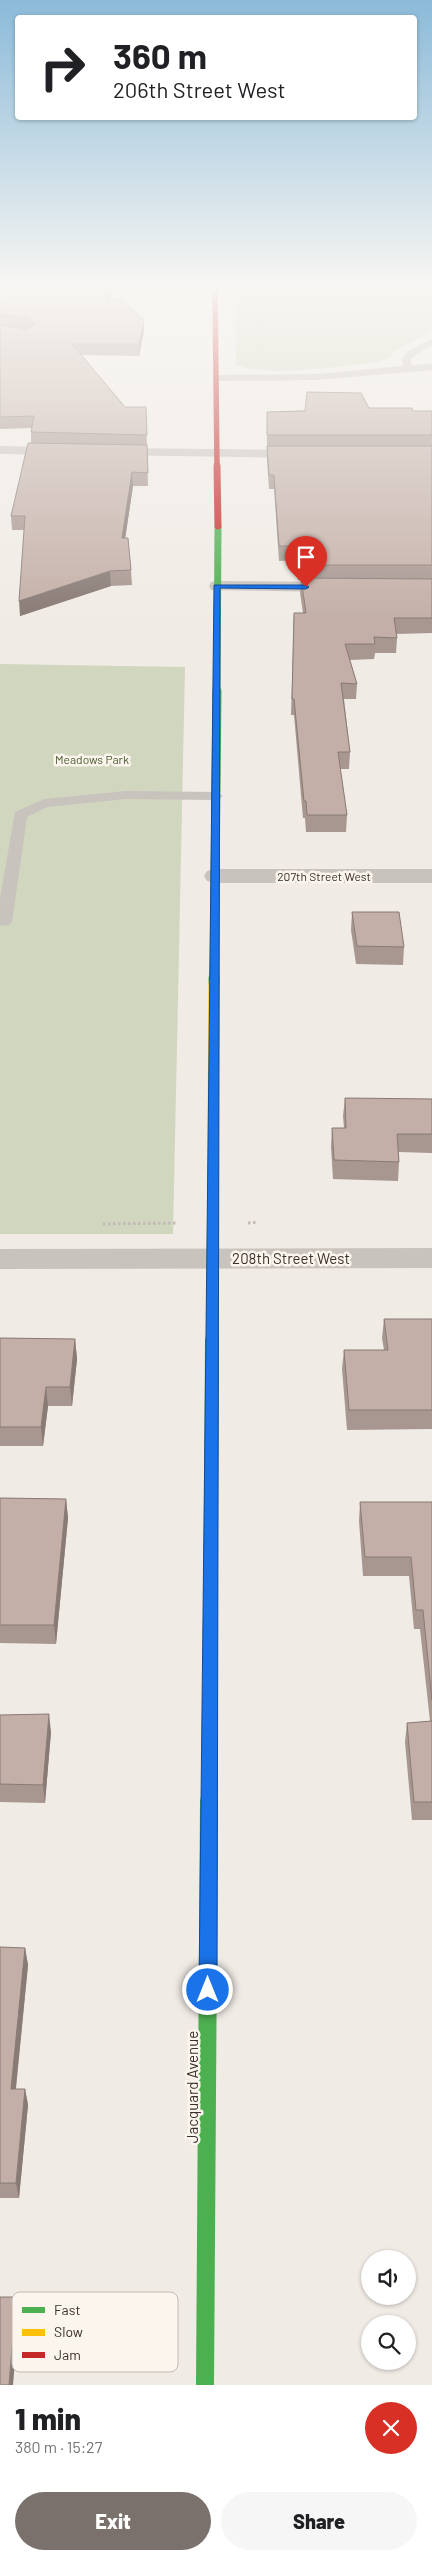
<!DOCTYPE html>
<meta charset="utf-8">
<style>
:root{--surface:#fff;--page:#f6f6f6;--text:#202124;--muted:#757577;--accent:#7a716c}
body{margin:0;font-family:Barlow,sans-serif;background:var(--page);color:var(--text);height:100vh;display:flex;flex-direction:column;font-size:19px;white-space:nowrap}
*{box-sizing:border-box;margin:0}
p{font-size:16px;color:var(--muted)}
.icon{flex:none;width:28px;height:28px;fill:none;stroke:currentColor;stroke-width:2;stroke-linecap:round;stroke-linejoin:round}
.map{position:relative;height:2385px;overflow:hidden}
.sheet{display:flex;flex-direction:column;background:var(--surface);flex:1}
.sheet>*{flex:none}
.hud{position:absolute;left:15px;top:15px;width:402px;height:105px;border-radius:5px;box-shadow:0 1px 4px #0004;background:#fff;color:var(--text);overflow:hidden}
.fabs{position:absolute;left:361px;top:2250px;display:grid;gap:10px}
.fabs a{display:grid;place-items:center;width:55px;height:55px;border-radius:50%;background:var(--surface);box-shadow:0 1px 4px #0004;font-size:25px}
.pin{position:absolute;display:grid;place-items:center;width:42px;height:42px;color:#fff;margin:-51px -21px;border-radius:50% 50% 50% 0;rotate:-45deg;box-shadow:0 0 5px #0007}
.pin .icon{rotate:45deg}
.me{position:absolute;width:55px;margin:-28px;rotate:0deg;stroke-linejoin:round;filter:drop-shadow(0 0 4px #0008)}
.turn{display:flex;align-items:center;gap:18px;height:105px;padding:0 15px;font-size:22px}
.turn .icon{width:65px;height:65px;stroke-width:2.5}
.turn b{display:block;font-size:35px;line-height:42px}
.round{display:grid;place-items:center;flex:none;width:52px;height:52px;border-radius:26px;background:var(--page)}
.overview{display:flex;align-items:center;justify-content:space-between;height:85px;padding:0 15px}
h1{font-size:30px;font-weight:800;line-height:38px}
.primary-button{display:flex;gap:10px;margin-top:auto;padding:10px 15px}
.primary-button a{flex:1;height:58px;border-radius:30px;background:var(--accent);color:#fff;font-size:20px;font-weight:800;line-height:58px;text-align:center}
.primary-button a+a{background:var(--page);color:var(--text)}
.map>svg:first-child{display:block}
.green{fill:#d1d6bf}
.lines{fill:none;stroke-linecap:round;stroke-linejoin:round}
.path-far1{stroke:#c2bbb6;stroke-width:1;stroke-dasharray:1 1;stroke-linecap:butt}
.path{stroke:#c2bbb6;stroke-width:3;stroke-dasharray:2.5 2.5;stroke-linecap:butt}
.lane{fill:#c9c3be;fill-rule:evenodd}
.street{fill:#c9c3be;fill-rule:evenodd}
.fast-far4{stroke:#4caf50;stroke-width:7}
.fast-far3{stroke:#4caf50;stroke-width:9}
.fast-far2{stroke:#4caf50;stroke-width:11}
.fast-far1{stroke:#4caf50;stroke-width:14}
.fast{stroke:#4caf50;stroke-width:18}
.slow{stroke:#ffc107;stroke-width:11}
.jam-far2{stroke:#c62828;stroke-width:5.5}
.jam-far1{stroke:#c62828;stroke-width:7}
.jam{stroke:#c62828;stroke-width:14}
.wall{fill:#a89690}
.shaded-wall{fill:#887a75}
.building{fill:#c3afa7;stroke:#887a75}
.route{fill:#1a73e8;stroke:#114b97}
.labels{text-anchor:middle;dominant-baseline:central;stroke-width:5;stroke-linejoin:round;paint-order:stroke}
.far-park-label{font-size:12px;fill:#4a5a2e;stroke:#fbf5ee}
.far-street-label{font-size:12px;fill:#3b302b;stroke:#fbf5ee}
.street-label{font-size:15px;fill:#3b302b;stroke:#fbf5ee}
.key{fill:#fbf5ee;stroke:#c1bab4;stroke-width:1}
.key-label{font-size:14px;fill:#3b302b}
</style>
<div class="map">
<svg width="432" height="2385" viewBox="0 0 432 2385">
<rect width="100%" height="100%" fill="#f0ebe5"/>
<!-- green -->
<path class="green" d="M 239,289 L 432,289 L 432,293 L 427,291 L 432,297 L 432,331 L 396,350 L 389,358 L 377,362 L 319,369 L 279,371 L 250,369 L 236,365 L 235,292 Z
M 0,664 L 185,667 L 173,1234 L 0,1234 Z"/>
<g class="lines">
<!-- path-far1 -->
<path class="path-far1" d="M 108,289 L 188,290
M 244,291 L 293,289
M 258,291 L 258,352
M 398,292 L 432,294"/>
<!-- path -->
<path class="path" d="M 248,1223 L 258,1222
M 103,1224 L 177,1223"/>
<!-- lane -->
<path class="lane" d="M 432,339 L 432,345 L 410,359 L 412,365 L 432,364 L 432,370 L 317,380 L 217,381 L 212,378 L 217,375 L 317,374 L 403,366 L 402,359 L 408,351 Z
M 126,791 L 216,792 L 223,796 L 216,800 L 126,799 L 47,807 L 27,817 L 12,922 L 9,925 L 0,926 L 0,898 L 15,812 L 44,799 Z"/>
<!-- street -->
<path class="street" d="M 0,446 L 63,447 L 70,451 L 63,455 L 0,454 Z
M 111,448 L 306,450 L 313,454 L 306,458 L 106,455 L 104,452 Z
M 217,581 L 338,582 L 344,583 L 346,587 L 344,591 L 338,592 L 211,590 L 209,586 L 211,582 Z
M 215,869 L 432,869 L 432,883 L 215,883 L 207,881 L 204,876 L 207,871 Z
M 432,1248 L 432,1268 L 0,1269 L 0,1249 Z"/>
<!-- fast-far4 -->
<path class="fast-far4" d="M 217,693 L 218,526"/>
<!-- fast-far3 -->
<path class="fast-far3" d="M 214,979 L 217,691"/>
<!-- fast-far2 -->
<path class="fast-far2" d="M 214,983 L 214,978
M 212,1342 L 212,1298"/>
<!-- fast-far1 -->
<path class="fast-far1" d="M 210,1668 L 212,1340
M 209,1802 L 209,1788"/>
<!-- fast -->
<path class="fast" d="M 205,2385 L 209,1801"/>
<!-- slow -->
<path class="slow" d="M 212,1298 L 214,983"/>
<!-- jam-far2 -->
<path class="jam-far2" d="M 215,289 L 217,467"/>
<!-- jam-far1 -->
<path class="jam-far1" d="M 217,466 L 218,526"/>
<!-- jam -->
<path class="jam" d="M 209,1788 L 210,1668"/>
</g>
<!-- wall -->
<path class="wall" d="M 0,289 L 113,289 L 110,299 L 144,331 L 139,356 L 81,355 L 125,407 L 146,407 L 148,486 L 133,486 L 125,538 L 131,570 L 132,585 L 111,586 L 20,616 L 24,530 L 12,530 L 11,516 L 31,443 L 31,432 L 32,428 L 0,429 Z
M 369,408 L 413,411 L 432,411 L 432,633 L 396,634 L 397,638 L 396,653 L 375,653 L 374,659 L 350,660 L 357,684 L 356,699 L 344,699 L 350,752 L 349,769 L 340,769 L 347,815 L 346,832 L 306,832 L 305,818 L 303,818 L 294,715 L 291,715 L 294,613 L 303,613 L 300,593 L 301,580 L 298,580 L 296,560 L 279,561 L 274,489 L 269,489 L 267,460 L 267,412 Z
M 352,912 L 404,947 L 403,965 L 356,964 L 351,930 Z
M 345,1098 L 432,1099 L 432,1153 L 399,1152 L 399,1162 L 398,1181 L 333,1179 L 331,1147 L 332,1128 L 344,1128 L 343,1116 Z
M 384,1319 L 432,1319 L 432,1429 L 347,1430 L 342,1369 L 344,1350 L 384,1350 L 382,1338 Z
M 0,1338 L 75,1339 L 77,1359 L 72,1406 L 48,1406 L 43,1446 L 0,1446 Z
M 0,1498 L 66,1499 L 68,1518 L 56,1644 L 0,1643 Z
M 360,1502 L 432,1502 L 432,1820 L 412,1820 L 405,1742 L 407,1723 L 430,1721 L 420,1629 L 414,1629 L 409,1576 L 363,1576 L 359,1521 Z
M 0,1715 L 51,1732 L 45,1803 L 0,1802 Z
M 0,1947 L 25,1948 L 28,1965 L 16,2089 L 25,2089 L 28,2105 L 19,2198 L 0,2198 Z"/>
<!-- shaded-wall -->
<path class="shaded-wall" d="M 110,289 L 113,289 L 107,310 L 107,299 Z
M 144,320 L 144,331 L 139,356 L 139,344 Z
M 132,472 L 133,486 L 123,553 L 122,538 Z
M 110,571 L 111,586 L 20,616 L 19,601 Z
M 75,1339 L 77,1359 L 72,1406 L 70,1387 Z
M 46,1387 L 48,1406 L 43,1446 L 41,1427 Z
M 66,1499 L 68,1518 L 56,1644 L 54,1625 Z
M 49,1714 L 51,1732 L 45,1803 L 43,1785 Z
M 25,1948 L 28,1965 L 14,2105 L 11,2089 Z
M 25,2089 L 28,2105 L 19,2198 L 16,2183 Z
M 16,2297 L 19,2311 L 13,2385 L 9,2385 Z"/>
<!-- building -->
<path class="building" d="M 0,289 L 110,289 L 107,299 L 121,299 L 144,320 L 139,344 L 72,344 L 125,407 L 146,407 L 147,435 L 31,432 L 34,416 L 0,417 L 0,325 L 27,329 L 35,324 L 28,317 L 0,315 Z
M 307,392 L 361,393 L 369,408 L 412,408 L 413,411 L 432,411 L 432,435 L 267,435 L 267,412 L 305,411 Z
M 28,443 L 147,445 L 148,473 L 132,472 L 122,538 L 128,538 L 131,570 L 110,571 L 19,601 L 25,516 L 11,516 Z
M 267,446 L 432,446 L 432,565 L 299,565 L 296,546 L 279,546 L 274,475 L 269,475 Z
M 301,578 L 432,579 L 432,618 L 394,618 L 397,638 L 374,637 L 375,644 L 345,644 L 357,684 L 341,683 L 350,752 L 338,752 L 347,815 L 307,815 L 306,801 L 304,801 L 294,699 L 292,699 L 294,613 L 306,613 Z
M 352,912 L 399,912 L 404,947 L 357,946 Z
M 345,1098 L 432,1099 L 432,1134 L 397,1134 L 399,1162 L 334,1160 L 332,1128 L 346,1128 Z
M 384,1319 L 432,1319 L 432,1410 L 349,1410 L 344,1350 L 388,1350 Z
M 0,1338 L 75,1339 L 70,1387 L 46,1387 L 41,1427 L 0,1427 Z
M 0,1498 L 66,1499 L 54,1625 L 0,1625 Z
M 360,1502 L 432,1502 L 432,1700 L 423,1610 L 416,1610 L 411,1557 L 365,1557 Z
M 49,1714 L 43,1785 L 0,1784 L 0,1715 Z
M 432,1721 L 432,1802 L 414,1802 L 407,1723 Z
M 0,1947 L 25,1948 L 11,2089 L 25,2089 L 16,2183 L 0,2183 Z
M 0,2297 L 16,2297 L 9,2385 L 0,2385 Z"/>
<!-- sky -->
<linearGradient id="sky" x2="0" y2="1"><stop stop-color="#8bbad8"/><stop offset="0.46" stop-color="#f8f6f3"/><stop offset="1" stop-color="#f8f6f3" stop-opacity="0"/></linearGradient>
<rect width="432" height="622" fill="url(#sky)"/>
<!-- route -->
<path class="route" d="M 214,585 L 306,585 L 309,587 L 306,589 L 220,588 L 217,1990 L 214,1996 L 208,1998 L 202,1996 L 199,1990 Z"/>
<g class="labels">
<!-- far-park labels -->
<g class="far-park-label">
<text x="92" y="759">Meadows Park</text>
</g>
<!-- far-street labels -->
<g class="far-street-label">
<text x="324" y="876">207th Street West</text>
</g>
<!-- street labels -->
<g class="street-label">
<text x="291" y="1258">208th Street West</text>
<text transform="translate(192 2087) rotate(-90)">Jacquard Avenue</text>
</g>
</g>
<!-- legend -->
<rect x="12" y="2292" width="166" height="80" rx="8" class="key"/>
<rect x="22" y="2307" width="23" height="6" fill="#4caf50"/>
<rect x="22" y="2329" width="23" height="7" fill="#ffc107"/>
<rect x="22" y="2352" width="23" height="6" fill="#c62828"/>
<g class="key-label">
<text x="54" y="2315">Fast</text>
<text x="54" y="2337">Slow</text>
<text x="54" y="2360">Jam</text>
</g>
</svg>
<div class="fabs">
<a><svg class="icon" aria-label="sound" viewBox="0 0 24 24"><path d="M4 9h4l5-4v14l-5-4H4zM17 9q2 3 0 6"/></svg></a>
<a><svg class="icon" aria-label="search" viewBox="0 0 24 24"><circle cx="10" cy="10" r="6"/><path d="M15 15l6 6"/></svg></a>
</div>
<div class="pin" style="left:306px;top:587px;background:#d93025"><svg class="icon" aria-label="arrive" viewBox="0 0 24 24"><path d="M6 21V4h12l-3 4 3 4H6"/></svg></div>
<svg class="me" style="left:208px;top:1990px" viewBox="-20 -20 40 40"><circle r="17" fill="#1a73e8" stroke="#fff" stroke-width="3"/><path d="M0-11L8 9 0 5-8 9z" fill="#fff"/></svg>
<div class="hud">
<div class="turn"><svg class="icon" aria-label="right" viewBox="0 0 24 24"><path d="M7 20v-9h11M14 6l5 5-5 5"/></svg><div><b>360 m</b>206th Street West</div></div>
</div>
</div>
<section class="sheet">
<div class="overview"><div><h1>1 min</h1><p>380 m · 15:27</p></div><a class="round" style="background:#d93025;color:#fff"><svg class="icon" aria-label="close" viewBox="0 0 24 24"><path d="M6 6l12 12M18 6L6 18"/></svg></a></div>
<div class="primary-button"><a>Exit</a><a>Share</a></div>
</section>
